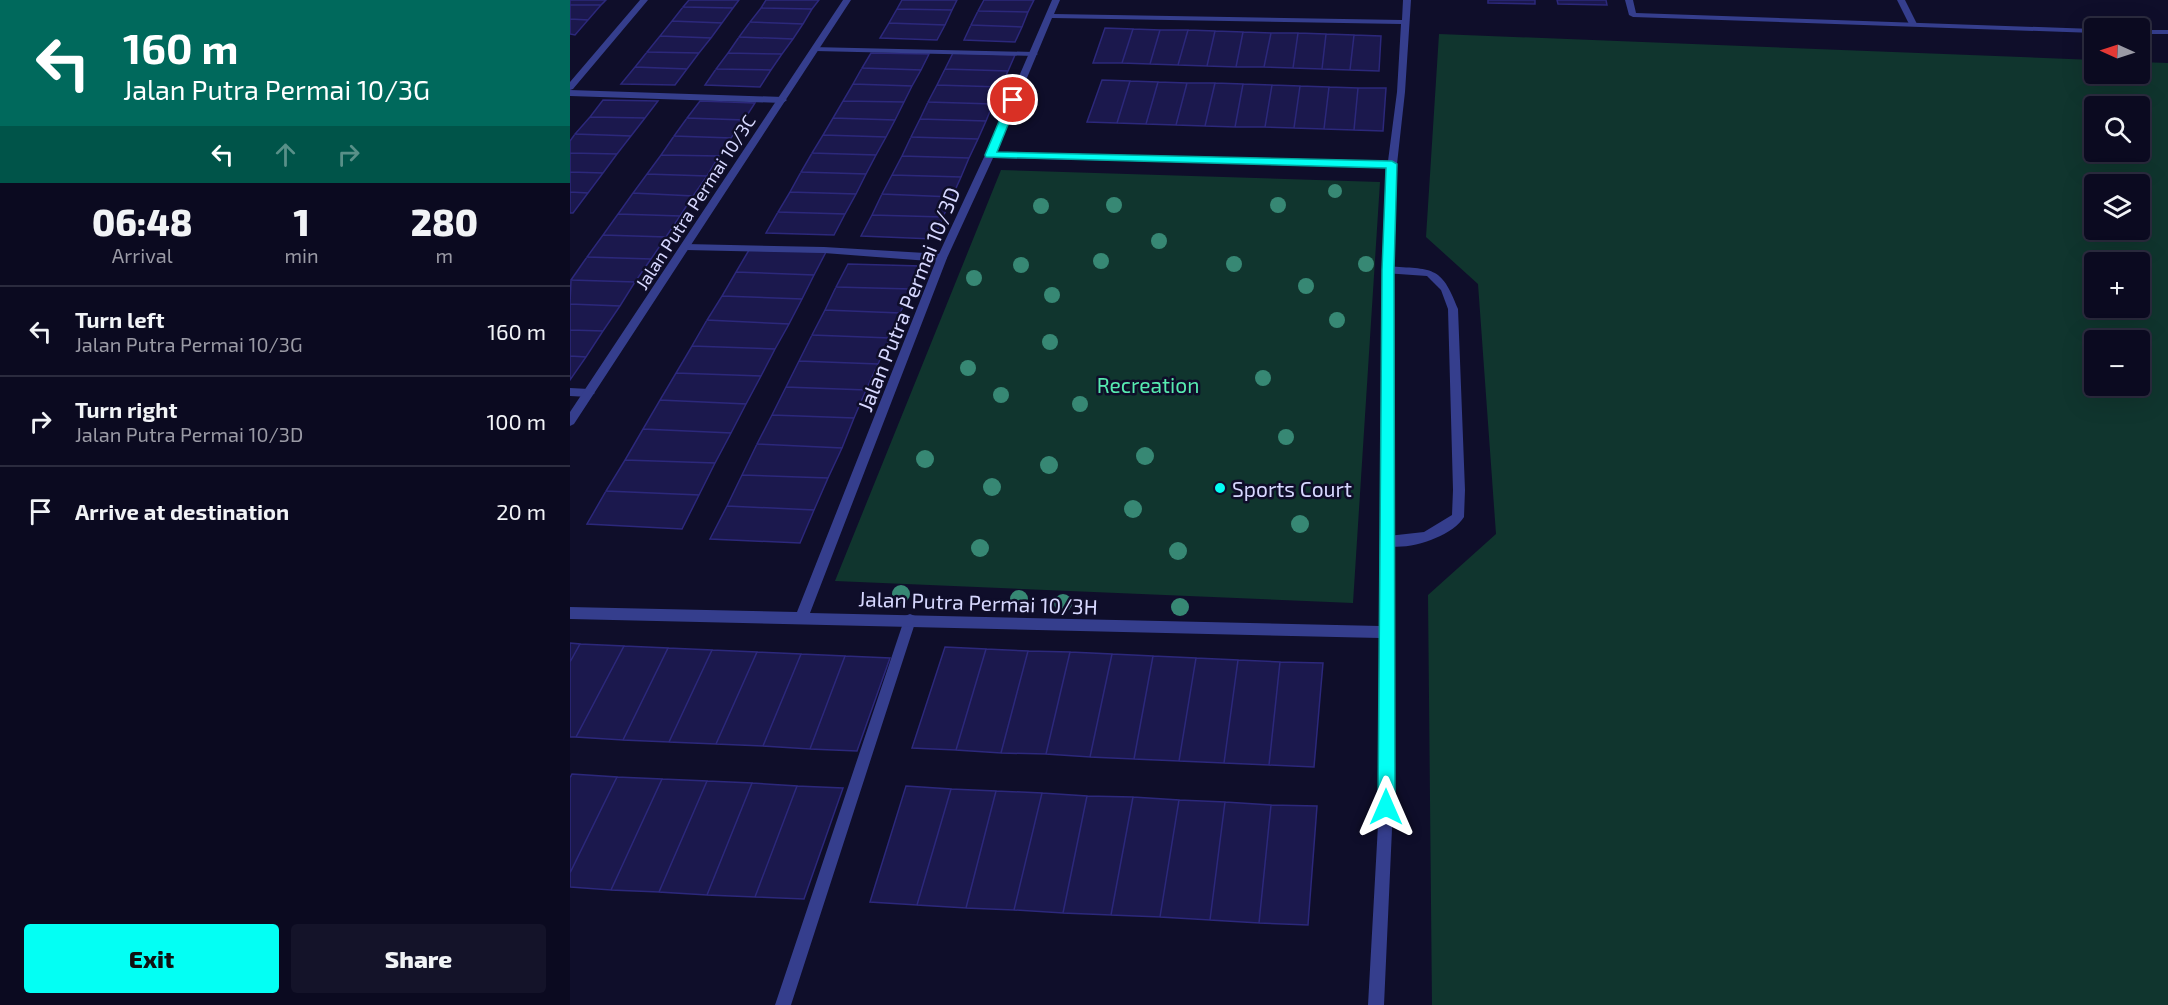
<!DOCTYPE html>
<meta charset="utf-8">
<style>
:root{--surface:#0b0a20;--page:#141329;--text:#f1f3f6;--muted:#9a9aa5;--line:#2b2b3e;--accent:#03fff4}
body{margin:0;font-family:"Exo 2",sans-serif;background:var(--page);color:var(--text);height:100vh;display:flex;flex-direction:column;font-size:22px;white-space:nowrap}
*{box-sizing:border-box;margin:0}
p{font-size:20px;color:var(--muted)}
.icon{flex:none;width:33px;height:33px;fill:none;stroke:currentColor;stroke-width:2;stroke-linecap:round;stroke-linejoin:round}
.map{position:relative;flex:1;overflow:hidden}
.drawer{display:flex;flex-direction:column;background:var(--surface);width:570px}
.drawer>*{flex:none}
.guide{background:#00695c;color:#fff;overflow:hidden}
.needle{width:39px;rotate:273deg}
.buttons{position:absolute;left:1514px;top:18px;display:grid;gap:12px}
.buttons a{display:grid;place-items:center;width:66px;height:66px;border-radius:6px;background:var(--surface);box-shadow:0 6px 24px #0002,0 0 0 2px var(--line);font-size:30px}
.pin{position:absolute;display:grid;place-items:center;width:51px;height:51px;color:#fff;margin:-26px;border:3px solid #fff;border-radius:50%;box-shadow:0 2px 6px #0007}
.me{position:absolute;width:66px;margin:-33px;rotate:0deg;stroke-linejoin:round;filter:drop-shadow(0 0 4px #0008)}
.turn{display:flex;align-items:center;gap:21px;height:126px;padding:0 24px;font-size:27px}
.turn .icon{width:78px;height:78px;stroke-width:2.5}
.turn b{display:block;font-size:42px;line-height:51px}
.lanes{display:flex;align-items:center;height:57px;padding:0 24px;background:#0003;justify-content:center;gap:30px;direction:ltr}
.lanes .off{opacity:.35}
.eta{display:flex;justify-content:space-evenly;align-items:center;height:102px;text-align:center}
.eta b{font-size:36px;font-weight:800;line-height:42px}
.cta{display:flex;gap:12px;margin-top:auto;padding:12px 24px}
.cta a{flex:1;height:69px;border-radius:6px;background:var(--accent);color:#111;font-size:24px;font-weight:800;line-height:69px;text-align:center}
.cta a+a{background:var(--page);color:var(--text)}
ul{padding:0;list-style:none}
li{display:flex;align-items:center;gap:18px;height:90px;padding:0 24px;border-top:2px solid var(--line)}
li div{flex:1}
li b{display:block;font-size:22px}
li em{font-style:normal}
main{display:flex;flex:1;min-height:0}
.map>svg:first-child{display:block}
.green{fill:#10352e;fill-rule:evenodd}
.building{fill:#1b184d;stroke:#2c287b;stroke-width:1.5}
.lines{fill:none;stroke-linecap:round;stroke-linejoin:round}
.service{fill:#353e8d;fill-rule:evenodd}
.minor{fill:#353e8d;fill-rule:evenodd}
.tree{fill:#378874}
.route{fill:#03fff4;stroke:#02a69f;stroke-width:1.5}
.poi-dot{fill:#03fff4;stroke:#0f0e2a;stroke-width:2}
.labels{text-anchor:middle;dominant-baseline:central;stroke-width:5;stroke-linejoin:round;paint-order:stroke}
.far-street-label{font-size:18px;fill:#d7d8ff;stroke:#0f0e2a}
.street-label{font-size:21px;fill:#d7d8ff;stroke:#0f0e2a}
.park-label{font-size:21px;fill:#57ebb0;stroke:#0f0e2a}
.poi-label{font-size:21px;fill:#d7d8ff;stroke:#0f0e2a;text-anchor:start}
</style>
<main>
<section class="drawer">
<div class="guide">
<div class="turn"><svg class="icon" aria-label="left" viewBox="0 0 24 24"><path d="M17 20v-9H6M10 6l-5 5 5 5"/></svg><div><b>160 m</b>Jalan Putra Permai 10/3G</div></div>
<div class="lanes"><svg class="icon" aria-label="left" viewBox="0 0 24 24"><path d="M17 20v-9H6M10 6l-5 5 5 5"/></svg><svg class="icon off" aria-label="ahead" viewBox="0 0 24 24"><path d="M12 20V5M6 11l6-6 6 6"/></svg><svg class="icon off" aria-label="right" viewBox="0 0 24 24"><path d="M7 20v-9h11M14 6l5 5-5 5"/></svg></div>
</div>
<div class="eta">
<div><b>06:48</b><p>Arrival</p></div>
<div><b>1</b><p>min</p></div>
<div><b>280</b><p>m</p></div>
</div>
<ul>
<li><svg class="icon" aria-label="left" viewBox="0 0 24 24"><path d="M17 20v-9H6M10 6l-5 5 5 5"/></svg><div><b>Turn left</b><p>Jalan Putra Permai 10/3G</p></div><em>160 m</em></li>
<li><svg class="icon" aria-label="right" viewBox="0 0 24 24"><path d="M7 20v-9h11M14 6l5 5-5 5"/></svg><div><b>Turn right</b><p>Jalan Putra Permai 10/3D</p></div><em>100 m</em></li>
<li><svg class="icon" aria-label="arrive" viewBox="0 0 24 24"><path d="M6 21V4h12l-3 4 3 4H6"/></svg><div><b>Arrive at destination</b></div><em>20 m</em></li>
</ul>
<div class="cta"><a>Exit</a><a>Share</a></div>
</section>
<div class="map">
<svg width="1598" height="1005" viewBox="0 0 1598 1005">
<rect width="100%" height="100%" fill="#0f0e2a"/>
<!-- green -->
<path class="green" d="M 869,34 L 1524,60 L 1524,74 L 1569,74 L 1569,62 L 1598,63 L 1598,1005 L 862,1005 L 858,595 L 926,534 L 908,284 L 856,237 ZM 1524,106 L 1569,106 L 1569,152 L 1524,152 ZM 1569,184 L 1569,230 L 1524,230 L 1524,184 ZM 1524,262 L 1569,262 L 1569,308 L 1524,308 ZM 1524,340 L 1569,340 L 1569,386 L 1524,386 Z
M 431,170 L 810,182 L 783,603 L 265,581 Z"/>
<!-- building -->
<path class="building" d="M 0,0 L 36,0 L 31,5 L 0,5 Z
M 119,0 L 169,0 L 163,8 L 113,7 Z
M 196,0 L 249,0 L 242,9 L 191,8 Z
M 332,0 L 387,0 L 382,10 L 327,9 Z
M 414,0 L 464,0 L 458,12 L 408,11 Z
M 918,0 L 965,0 L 965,4 L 918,3 Z
M 987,0 L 1036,0 L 1037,5 L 988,4 Z
M 0,5 L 31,5 L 18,20 L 0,19 Z
M 113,7 L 163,8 L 152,23 L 102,21 Z
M 191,8 L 242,9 L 233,24 L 180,22 Z
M 327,9 L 382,10 L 375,25 L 319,23 Z
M 408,11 L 458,12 L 452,27 L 401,25 Z
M 0,19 L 18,20 L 5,35 L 0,34 Z
M 102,21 L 152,23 L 141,38 L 90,36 Z
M 180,22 L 233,24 L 223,39 L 169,37 Z
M 319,23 L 375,25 L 367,40 L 310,38 Z
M 401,25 L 452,27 L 445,42 L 394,40 Z
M 535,28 L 563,29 L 552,63 L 523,63 Z
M 563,29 L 590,30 L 580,64 L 552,63 Z
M 590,30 L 618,30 L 608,65 L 580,64 Z
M 618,30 L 645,31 L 637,66 L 608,65 Z
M 645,31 L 673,32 L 666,67 L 637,66 Z
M 673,32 L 701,33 L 694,67 L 666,67 Z
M 701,33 L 728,33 L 723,68 L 694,67 Z
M 728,33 L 756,34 L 752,69 L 723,68 Z
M 756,34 L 784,35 L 780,70 L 752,69 Z
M 784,35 L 811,36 L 809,71 L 780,70 Z
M 90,36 L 141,38 L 129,53 L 77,52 Z
M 169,37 L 223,39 L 212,54 L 158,53 Z
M 77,52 L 129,53 L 117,69 L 65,67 Z
M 158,53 L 212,54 L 201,70 L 146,69 Z
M 301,53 L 359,54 L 351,70 L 292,68 Z
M 383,53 L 445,55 L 438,71 L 375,69 Z
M 65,67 L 117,69 L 105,85 L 51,84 Z
M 292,68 L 351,70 L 342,86 L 283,84 Z
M 146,69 L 201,70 L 190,87 L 135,85 Z
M 375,69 L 438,71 L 430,87 L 367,85 Z
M 532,80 L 560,81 L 547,123 L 517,122 Z
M 560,81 L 588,82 L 576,124 L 547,123 Z
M 588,82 L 617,83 L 606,125 L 576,124 Z
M 617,83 L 645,83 L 635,126 L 606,125 Z
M 645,83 L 673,84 L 665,127 L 635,126 Z
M 283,84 L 342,86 L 334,102 L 273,101 Z
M 673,84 L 702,85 L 695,127 L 665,127 Z
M 367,85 L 430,87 L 423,104 L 358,102 Z
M 702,85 L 730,86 L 724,128 L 695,127 Z
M 730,86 L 759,87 L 754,129 L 724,128 Z
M 759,87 L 788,88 L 784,130 L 754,129 Z
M 788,88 L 816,88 L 813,131 L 784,130 Z
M 33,100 L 88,101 L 75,118 L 20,117 Z
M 130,101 L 185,103 L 174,120 L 117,118 Z
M 273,101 L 334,102 L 325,120 L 263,118 Z
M 358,102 L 423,104 L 416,121 L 350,119 Z
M 20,117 L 75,118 L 61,136 L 5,134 Z
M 117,118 L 174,120 L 161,138 L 104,136 Z
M 263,118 L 325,120 L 316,137 L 253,135 Z
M 350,119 L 416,121 L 408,139 L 341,137 Z
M 5,134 L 61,136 L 47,154 L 0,153 L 0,141 Z
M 253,135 L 316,137 L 306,155 L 242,153 Z
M 104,136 L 161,138 L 149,156 L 91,155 Z
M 341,137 L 408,139 L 399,158 L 332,156 Z
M 0,153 L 47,154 L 33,173 L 0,172 Z
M 242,153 L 306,155 L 296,174 L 231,172 Z
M 91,155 L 149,156 L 137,176 L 77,174 Z
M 332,156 L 399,158 L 391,177 L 322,175 Z
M 0,172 L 33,173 L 18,193 L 0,192 Z
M 231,172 L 296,174 L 286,194 L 220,192 Z
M 77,174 L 137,176 L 123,196 L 63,193 Z
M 322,175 L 391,177 L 382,197 L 312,194 Z
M 0,192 L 18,193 L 3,213 L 0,213 Z
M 220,192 L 286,194 L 275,214 L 208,212 Z
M 63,193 L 123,196 L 110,216 L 48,214 Z
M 312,194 L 382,197 L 373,217 L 302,215 Z
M 208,212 L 275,214 L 264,235 L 196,233 Z
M 48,214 L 110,216 L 96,237 L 33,235 Z
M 302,215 L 373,217 L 364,239 L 291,236 Z
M 33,235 L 96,237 L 81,259 L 17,257 Z
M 179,250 L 256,252 L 244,275 L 166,272 Z
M 17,257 L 81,259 L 65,282 L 1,280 Z
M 278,264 L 351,266 L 341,289 L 266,287 Z
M 166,272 L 244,275 L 232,299 L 152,296 Z
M 1,280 L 65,282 L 50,306 L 0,304 Z
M 266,287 L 341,289 L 330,313 L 255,310 Z
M 152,296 L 232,299 L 219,324 L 137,320 Z
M 0,304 L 50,306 L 33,331 L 0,330 Z
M 255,310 L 330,313 L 320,338 L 242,335 Z
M 137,320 L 219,324 L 205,349 L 122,346 Z
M 0,330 L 33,331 L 16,357 L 0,356 Z
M 242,335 L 320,338 L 308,364 L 229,361 Z
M 122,346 L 205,349 L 191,376 L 106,373 Z
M 0,356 L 16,357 L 0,380 Z
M 229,361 L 308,364 L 296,390 L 216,387 Z
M 106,373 L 191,376 L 176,404 L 90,400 Z
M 216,387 L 296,390 L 284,418 L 202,415 Z
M 90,400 L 176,404 L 161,433 L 73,429 Z
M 202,415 L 284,418 L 272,448 L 187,444 Z
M 73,429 L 161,433 L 145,463 L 55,460 Z
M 187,444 L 272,448 L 258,478 L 172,475 Z
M 55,460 L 145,463 L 129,495 L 36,491 Z
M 172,475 L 258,478 L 244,510 L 157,506 Z
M 36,491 L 129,495 L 112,529 L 17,524 Z
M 157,506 L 244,510 L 230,543 L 140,539 Z
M 0,643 L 10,644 L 0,662 Z
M 10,644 L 54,646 L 6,737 L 0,737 L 0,662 Z
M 54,646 L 98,648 L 53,740 L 6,737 Z
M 375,647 L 416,649 L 386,750 L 342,748 Z
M 98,648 L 142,650 L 99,742 L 53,740 Z
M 416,649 L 458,651 L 431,753 L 386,750 Z
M 142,650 L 187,652 L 146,744 L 99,742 Z
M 458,651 L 500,652 L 476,754 L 431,753 Z
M 187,652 L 231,654 L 193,746 L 146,744 Z
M 500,652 L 542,654 L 520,757 L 476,754 Z
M 231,654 L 275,656 L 240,749 L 193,746 Z
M 542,654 L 583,656 L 564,759 L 520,757 Z
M 275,656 L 320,658 L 287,751 L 240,749 Z
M 583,656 L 626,658 L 609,761 L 564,759 Z
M 626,658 L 668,660 L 654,763 L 609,761 Z
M 668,660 L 710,662 L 699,765 L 654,763 Z
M 710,662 L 753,663 L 744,767 L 699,765 Z
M 2,774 L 47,777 L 0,873 L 0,778 Z
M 47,777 L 92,779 L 41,890 L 0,887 L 0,873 Z
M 92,779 L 137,781 L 89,892 L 41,890 Z
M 137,781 L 182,783 L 137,895 L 89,892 Z
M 182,783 L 227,786 L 185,897 L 137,895 Z
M 227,786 L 273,788 L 234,899 L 185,897 Z
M 336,786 L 381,789 L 347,905 L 300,902 Z
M 381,789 L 426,791 L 396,908 L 347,905 Z
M 426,791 L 472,793 L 444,910 L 396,908 Z
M 472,793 L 517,796 L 493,913 L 444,910 Z
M 517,796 L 563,797 L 541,915 L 493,913 Z
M 563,797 L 609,800 L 590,917 L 541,915 Z
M 609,800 L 655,802 L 640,920 L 590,917 Z
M 655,802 L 701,805 L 689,923 L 640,920 Z
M 701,805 L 747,806 L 738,925 L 689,923 Z"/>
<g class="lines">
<!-- service -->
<path class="service" d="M 1327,0 L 1335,0 L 1347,24 L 1346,26 L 1340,26 Z
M 242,47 L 464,52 L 468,54 L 464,56 L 245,51 L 242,51 Z
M 0,90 L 213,97 L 217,100 L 213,103 L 0,96 Z
M 116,244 L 254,247 L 372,254 L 377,258 L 372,262 L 254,253 L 116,250 L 111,247 Z
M 818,266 C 862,270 871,264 888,309 L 895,490 L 894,517 C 882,537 836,552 814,545 L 812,541 L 814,537 L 818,536 L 854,532 L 882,515 L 883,490 L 878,309 L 871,290 L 857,276 L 814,273 L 814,267 Z
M 0,388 L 19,389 L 25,393 L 19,397 L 0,396 Z
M 340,614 L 345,616 L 346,620 L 221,1005 L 205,1005 L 334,620 L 335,616 Z"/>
<!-- minor -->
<path class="minor" d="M 70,0 L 78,0 L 3,89 L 0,90 L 0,82 Z
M 273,0 L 281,0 L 4,424 L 0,426 L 0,412 Z
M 482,0 L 490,0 L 484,14 L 832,20 L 833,0 L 841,0 L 835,92 L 827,164 L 823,270 L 823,807 L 814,1005 L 798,1005 L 809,807 L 810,638 L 0,619 L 0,607 L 227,612 L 367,258 L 415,155 ZM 482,18 L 831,24 L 827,92 L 818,161 L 426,152 ZM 423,158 L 817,167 L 813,270 L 810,626 L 240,613 L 377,258 Z
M 1055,0 L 1063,0 L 1066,13 L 1524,29 L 1524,33 L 1063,17 L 1059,15 Z
M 1569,30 L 1598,30 L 1598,34 L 1569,34 Z"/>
</g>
<!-- trees -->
<g class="tree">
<circle cx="765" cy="191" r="7"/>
<circle cx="544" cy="205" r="8"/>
<circle cx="708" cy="205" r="8"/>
<circle cx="471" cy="206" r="8"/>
<circle cx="589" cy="241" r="8"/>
<circle cx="531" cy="261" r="8"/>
<circle cx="664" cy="264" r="8"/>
<circle cx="796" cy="264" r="8"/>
<circle cx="451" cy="265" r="8"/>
<circle cx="404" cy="278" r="8"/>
<circle cx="736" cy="286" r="8"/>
<circle cx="482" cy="295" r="8"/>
<circle cx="767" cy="320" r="8"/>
<circle cx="480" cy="342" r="8"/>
<circle cx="398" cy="368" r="8"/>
<circle cx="693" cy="378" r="8"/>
<circle cx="431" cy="395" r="8"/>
<circle cx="510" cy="404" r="8"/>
<circle cx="716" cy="437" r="8"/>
<circle cx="575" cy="456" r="9"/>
<circle cx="355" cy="459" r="9"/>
<circle cx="479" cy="465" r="9"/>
<circle cx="422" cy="487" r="9"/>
<circle cx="563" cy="509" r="9"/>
<circle cx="730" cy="524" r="9"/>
<circle cx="410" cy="548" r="9"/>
<circle cx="608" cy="551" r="9"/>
<circle cx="331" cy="594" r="9"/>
<circle cx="449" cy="599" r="9"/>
<circle cx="493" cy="603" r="9"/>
<circle cx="610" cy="607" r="9"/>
</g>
<!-- route -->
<path class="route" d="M 443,97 L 448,100 L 427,152 L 822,161 L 827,164 L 824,270 L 825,807 L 822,813 L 816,816 L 810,813 L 808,807 L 812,270 L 816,168 L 416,157 L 415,155 L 438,100 Z"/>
<!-- markers -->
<circle class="poi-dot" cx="650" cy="488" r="6"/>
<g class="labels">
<!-- far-street labels -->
<g class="far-street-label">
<text transform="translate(125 202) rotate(-57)">Jalan Putra Permai 10/3C</text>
</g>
<!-- street labels -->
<g class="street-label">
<text transform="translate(338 299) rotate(-68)">Jalan Putra Permai 10/3D</text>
<text transform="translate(408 602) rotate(2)">Jalan Putra Permai 10/3H</text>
</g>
<!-- park labels -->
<g class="park-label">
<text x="578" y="384">Recreation</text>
</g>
<!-- poi labels -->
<g class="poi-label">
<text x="662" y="488">Sports Court</text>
</g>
</g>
</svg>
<div class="buttons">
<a><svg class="needle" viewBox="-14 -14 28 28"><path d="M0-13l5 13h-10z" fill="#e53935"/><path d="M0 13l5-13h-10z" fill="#9a9aa5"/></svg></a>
<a><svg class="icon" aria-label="search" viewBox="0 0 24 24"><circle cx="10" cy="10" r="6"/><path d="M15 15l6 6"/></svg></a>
<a><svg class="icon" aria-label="layers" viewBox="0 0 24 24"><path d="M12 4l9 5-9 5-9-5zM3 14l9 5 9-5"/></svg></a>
<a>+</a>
<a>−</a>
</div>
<div class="pin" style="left:443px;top:100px;background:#d93025"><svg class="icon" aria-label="arrive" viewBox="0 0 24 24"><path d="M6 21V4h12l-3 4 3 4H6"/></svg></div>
<svg class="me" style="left:816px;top:807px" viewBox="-20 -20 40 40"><path d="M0-17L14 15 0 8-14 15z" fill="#03fff4" stroke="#fff" stroke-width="4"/></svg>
</div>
</main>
